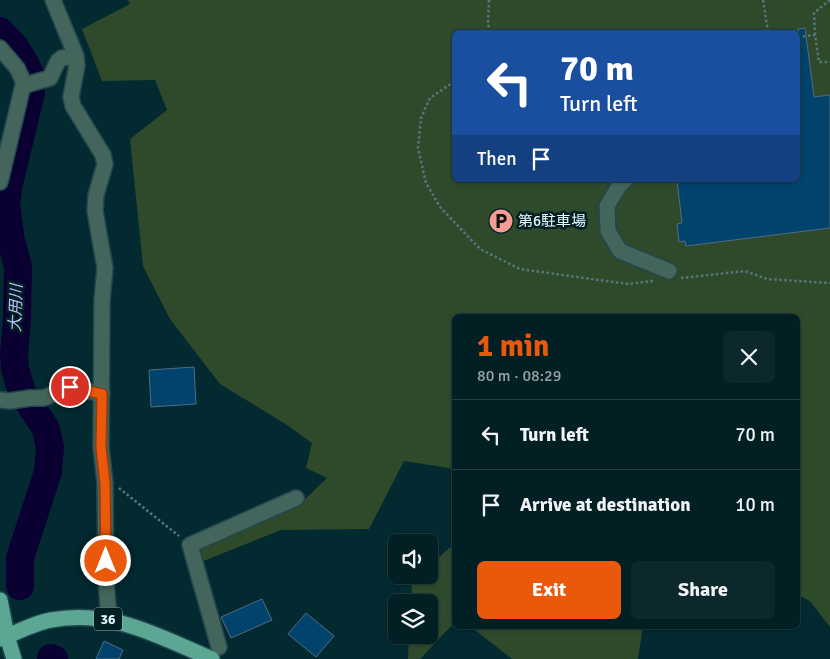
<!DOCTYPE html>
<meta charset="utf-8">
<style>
:root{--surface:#022024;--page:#0c282c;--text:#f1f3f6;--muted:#96a3a6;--line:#233e41;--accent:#ea580c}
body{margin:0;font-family:Signika,"Noto Sans JP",sans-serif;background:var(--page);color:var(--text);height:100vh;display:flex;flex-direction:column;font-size:19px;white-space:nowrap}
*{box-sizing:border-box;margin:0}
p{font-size:16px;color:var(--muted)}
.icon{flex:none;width:28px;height:28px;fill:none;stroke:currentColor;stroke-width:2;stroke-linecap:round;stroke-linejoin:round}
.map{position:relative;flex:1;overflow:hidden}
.details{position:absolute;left:452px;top:314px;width:348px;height:315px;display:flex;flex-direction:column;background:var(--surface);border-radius:8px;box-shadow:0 1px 4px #0004,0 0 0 1px var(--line)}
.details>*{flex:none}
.banner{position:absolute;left:452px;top:30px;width:348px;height:152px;border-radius:8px;box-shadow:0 1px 4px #0004,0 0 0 1px var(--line);background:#1a4fa0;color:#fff;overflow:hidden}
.controls{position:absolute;left:388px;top:534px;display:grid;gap:10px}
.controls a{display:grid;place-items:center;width:50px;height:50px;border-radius:8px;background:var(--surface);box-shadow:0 1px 4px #0004,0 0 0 1px var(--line);font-size:25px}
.pin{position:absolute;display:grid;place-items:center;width:42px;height:42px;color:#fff;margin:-21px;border:2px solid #fff;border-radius:50%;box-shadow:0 1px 5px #0007}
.me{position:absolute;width:55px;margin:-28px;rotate:0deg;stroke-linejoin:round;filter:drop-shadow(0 0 4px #0008)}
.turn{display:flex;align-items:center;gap:18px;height:105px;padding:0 25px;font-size:22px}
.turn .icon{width:65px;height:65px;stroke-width:2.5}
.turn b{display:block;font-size:35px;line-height:42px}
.then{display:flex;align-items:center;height:48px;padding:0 25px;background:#0003;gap:10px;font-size:19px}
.round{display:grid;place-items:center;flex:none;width:52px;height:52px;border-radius:8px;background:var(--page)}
.headline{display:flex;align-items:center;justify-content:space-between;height:85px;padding:0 25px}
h1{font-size:30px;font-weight:800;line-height:38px;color:var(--accent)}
.primary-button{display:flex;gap:10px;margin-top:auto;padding:10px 25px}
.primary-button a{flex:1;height:58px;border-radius:8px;background:var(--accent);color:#fff;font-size:20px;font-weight:800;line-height:58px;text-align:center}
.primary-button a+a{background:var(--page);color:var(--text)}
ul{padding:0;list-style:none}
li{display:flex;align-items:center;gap:15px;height:70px;padding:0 25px;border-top:1px solid var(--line)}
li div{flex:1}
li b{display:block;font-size:19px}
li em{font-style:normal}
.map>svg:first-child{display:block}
.green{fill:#2f492b;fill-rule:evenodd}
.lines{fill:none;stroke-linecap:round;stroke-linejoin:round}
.river{stroke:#0a0032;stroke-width:28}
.building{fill:#02436d;stroke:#536b81}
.minor-casing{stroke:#22474d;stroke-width:18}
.major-casing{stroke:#22474d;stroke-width:18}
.path{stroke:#57777d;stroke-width:2.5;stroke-dasharray:2.5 2.5;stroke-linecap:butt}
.minor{stroke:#43655c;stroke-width:15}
.major{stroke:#5ca694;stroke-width:15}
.route-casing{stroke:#983908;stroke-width:12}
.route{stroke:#ea580c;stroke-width:9}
.labels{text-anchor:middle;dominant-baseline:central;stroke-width:5;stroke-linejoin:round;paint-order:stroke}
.shield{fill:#031f24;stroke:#a1b8bc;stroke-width:1}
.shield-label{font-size:14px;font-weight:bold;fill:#e5f9fd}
.poi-label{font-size:15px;fill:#e5f9fd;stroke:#031f24;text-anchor:start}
.water-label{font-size:16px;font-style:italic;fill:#bbc0f4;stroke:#031f24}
</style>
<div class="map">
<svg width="830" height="659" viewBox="0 0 830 659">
<rect width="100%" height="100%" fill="#022a30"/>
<!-- green -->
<path class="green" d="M 128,0 L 830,0 L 830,627 L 810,601 L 798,595 L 798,316 L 455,316 L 455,469 L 404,461 L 369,529 L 281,530 L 201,562 L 200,549 L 304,500 L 327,478 L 306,468 L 312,443 L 287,425 L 220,384 L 170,319 L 143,266 L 130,139 L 167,110 L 155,80 L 102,81 L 82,29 L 130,4 ZM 455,32 L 798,32 L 798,180 L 455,180 Z
M 455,543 L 455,622 L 420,659 L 408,659 L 409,635 L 429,635 L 429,602 L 411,602 L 412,580 L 418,575 L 429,575 L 429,566 Z
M 470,626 L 643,626 L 638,659 L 512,659 Z"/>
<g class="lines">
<!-- river -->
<path class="river" d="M 0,31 L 15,47 L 24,62 L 31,76 L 31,92 L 8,188 L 6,204 L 11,241 L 18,266 L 17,319 L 14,354 L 15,369 L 22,392 L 46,429 L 50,448 L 48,472 L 20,558 L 20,586
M 51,658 L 54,659"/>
</g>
<!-- building -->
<path class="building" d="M 805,28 L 814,97 L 830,95 L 830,228 L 686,246 L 685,241 L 679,242 L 677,224 L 682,223 L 677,180 L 798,180 L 798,29 Z
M 194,367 L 196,404 L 151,407 L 149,370 Z
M 262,599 L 272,620 L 231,638 L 221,617 Z
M 306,613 L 334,636 L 316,657 L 288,634 Z
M 104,641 L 123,650 L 119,659 L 96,659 Z"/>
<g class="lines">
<defs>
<path id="minor" d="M 53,0 L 76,56 L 77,65 L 71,97 L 73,106 L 103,155 L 105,164 L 96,195 L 95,211 L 105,268 L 102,300 L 101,447 L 105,483 L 106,581 L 109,619
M 0,48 L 17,68 L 25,85 L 23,85 L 0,182
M 25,85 L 50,78 L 58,61 L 62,58 L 76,56
M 625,180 L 619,186 L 607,206 L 608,231 L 620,251 L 669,271
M 0,400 L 10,401 L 30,398 L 44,398 L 70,387 L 102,394
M 219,647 L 190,545 L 296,498"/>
<path id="major" d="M 0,600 L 7,636 L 14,659
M 0,639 C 16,633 34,623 51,620 C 112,609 158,636 212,659"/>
</defs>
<!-- minor casing -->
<use href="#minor" class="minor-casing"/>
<!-- major casing -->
<use href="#major" class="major-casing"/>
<!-- path -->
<path class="path" d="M 489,0 L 488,24 L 490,32
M 763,0 L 768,32
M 815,35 L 814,13 L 830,0
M 798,37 L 815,35 L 819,62 L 830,62
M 455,84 L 452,83 L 430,98 L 421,118 L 418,148 L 426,183 L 440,207 L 480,249 L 520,269 L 628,284 L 653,281
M 681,278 L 745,271 L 767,279 L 830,283
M 119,488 L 179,536"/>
<!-- minor -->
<use href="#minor" class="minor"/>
<!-- major -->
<use href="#major" class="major"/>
</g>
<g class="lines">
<defs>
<path id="route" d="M 70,387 L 102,394 L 101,447 L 105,483 L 106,561"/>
</defs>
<!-- route casing -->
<use href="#route" class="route-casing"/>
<!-- route -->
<use href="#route" class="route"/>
</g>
<!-- icons -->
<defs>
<symbol id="parking-disc" viewBox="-11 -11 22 22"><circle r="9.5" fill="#f59c95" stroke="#031f24"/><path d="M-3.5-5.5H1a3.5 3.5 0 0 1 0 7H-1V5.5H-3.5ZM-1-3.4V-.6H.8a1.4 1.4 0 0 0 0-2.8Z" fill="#111"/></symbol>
</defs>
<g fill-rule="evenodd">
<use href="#parking-disc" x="487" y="207" width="28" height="28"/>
</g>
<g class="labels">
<!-- shield labels -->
<rect class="shield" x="94" y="607.5" width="28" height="23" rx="4"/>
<g class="shield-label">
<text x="108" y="619">36</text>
</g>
<!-- poi labels -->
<g class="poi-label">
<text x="518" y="221">第6駐車場</text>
</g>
<!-- water labels -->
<g class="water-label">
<text transform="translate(16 308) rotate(-88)">大用川</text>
</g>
</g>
</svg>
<div class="controls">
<a><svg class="icon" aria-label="sound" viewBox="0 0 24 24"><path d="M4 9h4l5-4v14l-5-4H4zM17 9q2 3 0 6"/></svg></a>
<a><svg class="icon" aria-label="layers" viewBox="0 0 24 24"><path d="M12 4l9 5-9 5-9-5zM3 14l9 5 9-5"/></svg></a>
</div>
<div class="pin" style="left:70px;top:387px;background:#d93025"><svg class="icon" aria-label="arrive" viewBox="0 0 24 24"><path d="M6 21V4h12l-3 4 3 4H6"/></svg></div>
<svg class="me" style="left:106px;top:561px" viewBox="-20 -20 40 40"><circle r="17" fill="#ea580c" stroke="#fff" stroke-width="3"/><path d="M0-11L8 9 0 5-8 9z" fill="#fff"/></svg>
<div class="banner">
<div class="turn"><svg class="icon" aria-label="left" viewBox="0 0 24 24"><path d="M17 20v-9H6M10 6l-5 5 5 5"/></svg><div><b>70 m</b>Turn left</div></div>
<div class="then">Then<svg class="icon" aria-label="arrive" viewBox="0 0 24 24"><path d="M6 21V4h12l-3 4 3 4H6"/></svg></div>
</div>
<section class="details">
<div class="headline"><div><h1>1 min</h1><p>80 m · 08:29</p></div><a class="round"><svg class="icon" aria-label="close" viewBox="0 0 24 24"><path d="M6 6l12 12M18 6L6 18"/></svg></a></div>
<ul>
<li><svg class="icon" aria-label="left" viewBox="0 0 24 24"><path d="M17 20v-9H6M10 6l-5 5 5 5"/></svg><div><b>Turn left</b></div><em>70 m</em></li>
<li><svg class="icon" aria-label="arrive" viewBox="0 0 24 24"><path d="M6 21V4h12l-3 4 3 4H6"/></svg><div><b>Arrive at destination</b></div><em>10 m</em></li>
</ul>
<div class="primary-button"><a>Exit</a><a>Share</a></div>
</section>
</div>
